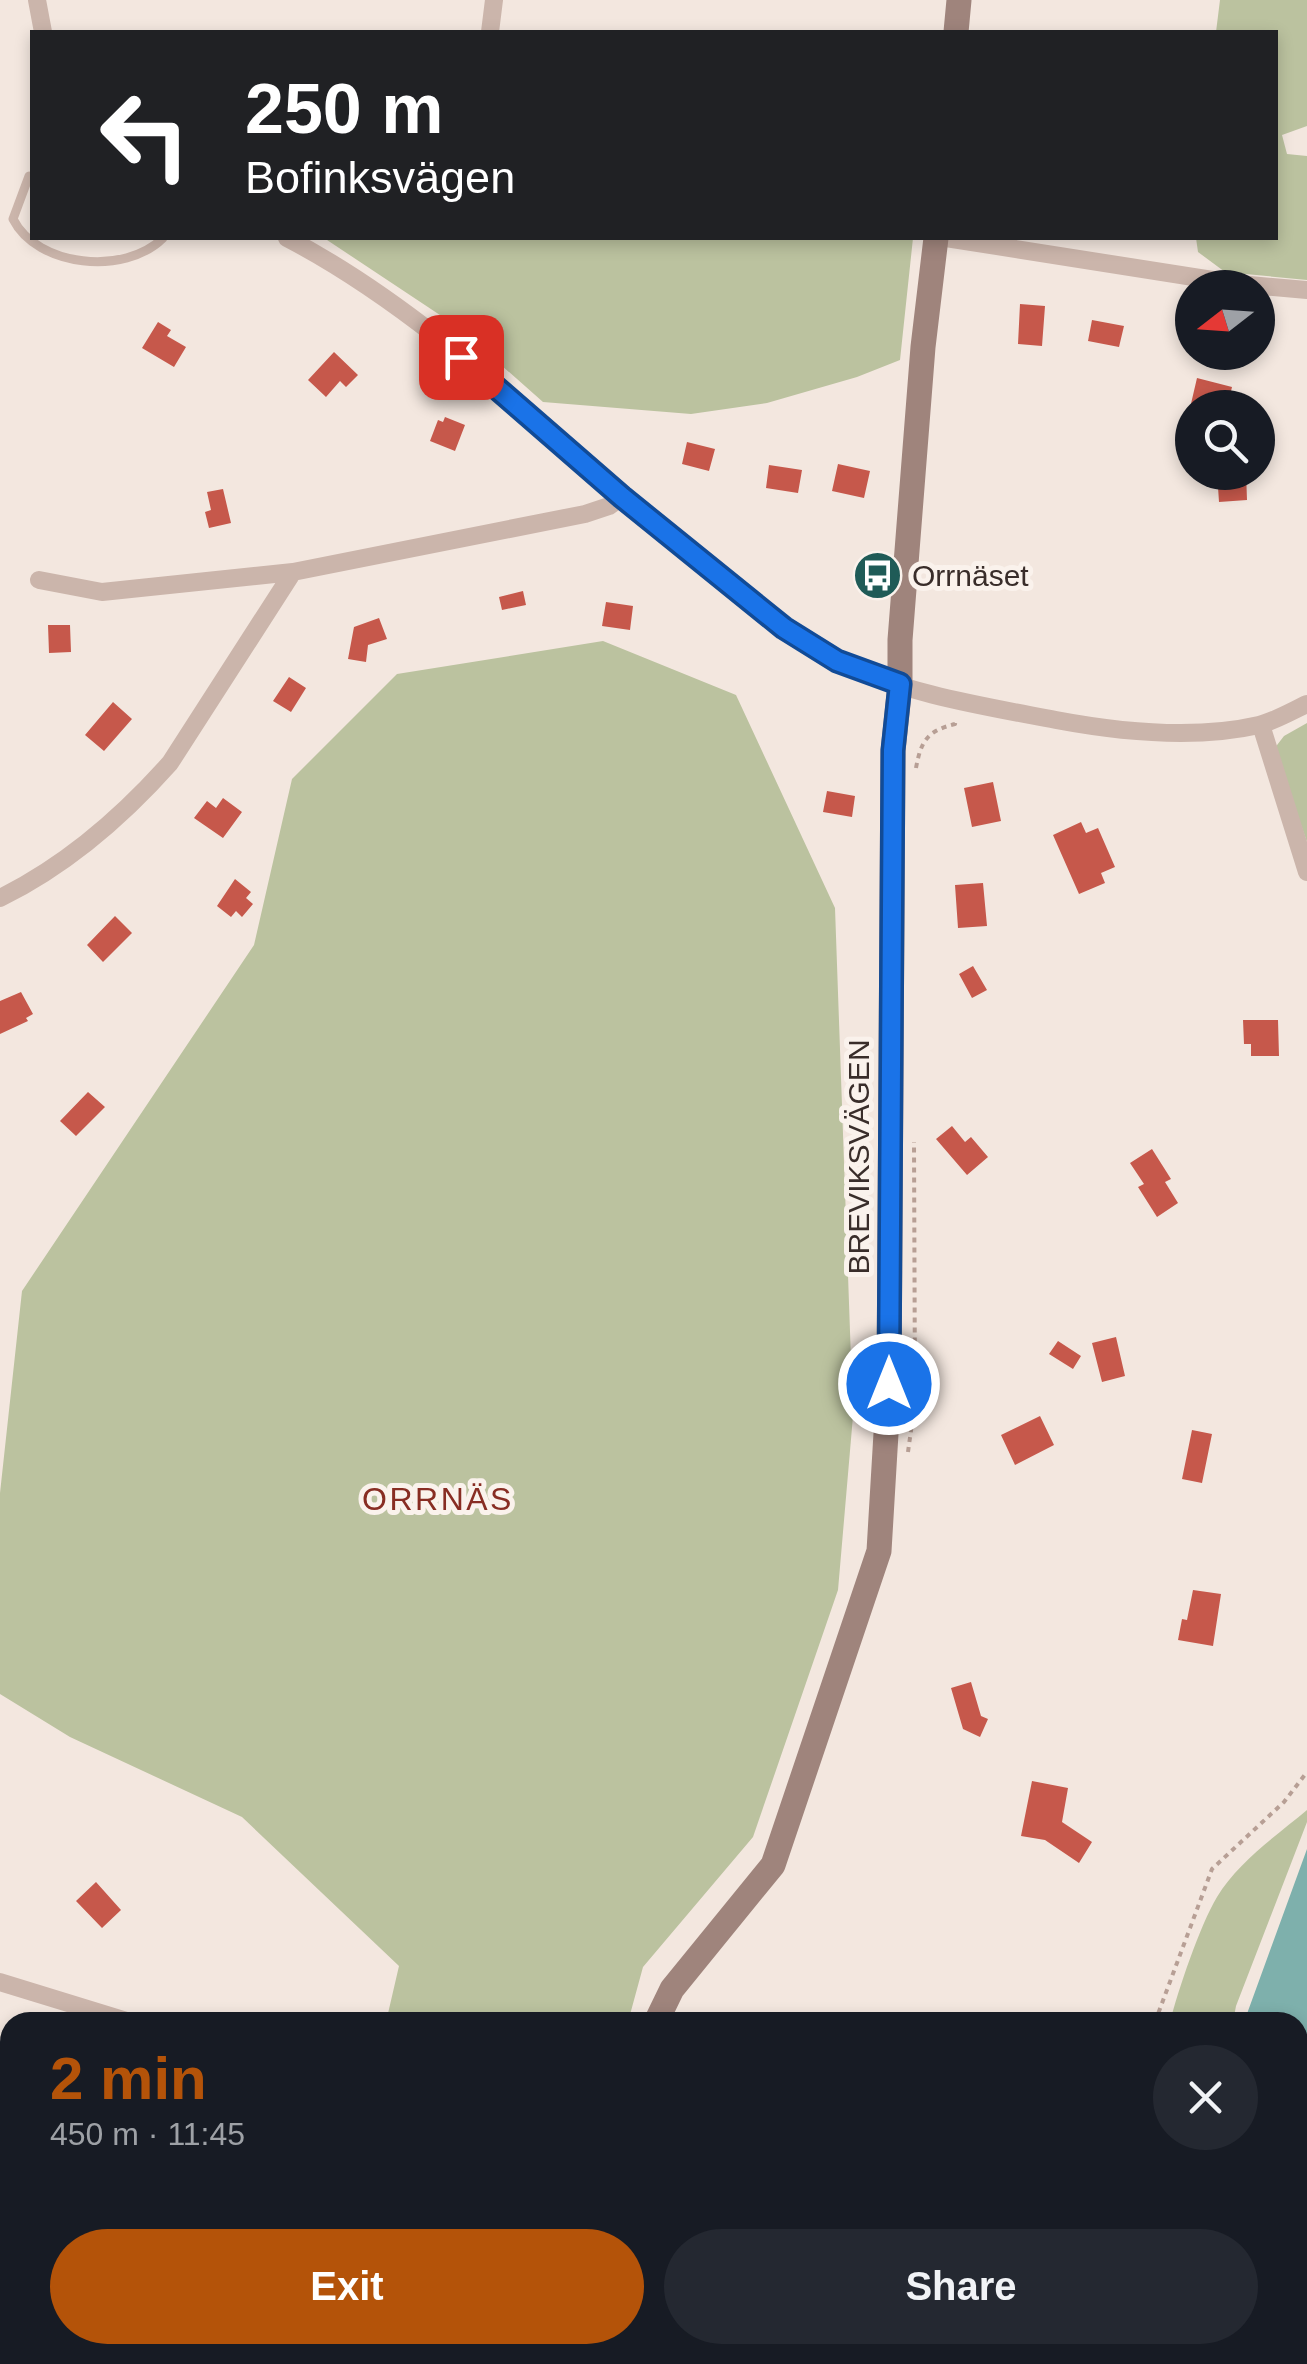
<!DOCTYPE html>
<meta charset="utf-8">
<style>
:root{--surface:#171b24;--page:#242831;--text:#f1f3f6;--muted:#9ea1a6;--accent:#b45309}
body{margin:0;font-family:Arial,sans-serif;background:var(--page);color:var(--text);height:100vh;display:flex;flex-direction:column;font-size:38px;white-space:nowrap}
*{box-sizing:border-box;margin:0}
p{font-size:32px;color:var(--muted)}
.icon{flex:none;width:55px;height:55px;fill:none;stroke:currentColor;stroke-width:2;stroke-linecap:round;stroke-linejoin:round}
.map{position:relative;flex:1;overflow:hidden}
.drawer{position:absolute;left:0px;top:2012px;width:1308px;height:352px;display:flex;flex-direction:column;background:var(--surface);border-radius:30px 30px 0 0;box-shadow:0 5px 15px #0003}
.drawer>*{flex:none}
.hud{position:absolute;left:30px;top:30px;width:1248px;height:210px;border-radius:0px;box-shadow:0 5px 15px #0003;background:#202124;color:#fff;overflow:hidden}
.needle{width:65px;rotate:253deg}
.buttons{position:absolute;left:1175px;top:270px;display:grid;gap:20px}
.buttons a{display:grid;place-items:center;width:100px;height:100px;border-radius:50%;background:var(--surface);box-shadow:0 5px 15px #0003;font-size:50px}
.pin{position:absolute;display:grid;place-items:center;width:85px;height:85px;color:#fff;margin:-42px;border-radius:20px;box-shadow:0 5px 15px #0006}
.me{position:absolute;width:110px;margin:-55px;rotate:0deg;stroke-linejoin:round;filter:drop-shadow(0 0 8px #0008)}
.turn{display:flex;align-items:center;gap:35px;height:210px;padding:0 50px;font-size:45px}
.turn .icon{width:130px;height:130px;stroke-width:2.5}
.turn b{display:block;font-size:70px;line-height:85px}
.round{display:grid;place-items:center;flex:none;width:105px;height:105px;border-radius:52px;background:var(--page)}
.head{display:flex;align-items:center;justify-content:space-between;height:170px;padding:0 50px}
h1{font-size:60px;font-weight:600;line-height:75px;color:var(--accent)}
.primary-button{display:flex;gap:20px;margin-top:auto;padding:20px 50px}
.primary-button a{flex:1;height:115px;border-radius:60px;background:var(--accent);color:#fff;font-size:40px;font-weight:600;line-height:115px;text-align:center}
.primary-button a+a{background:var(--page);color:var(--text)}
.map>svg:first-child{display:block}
.green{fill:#bbc29f}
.water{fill:#7eb0ac}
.building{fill:#c6584b}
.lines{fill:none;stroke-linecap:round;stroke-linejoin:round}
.path{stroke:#b79f95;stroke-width:4;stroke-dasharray:5 5;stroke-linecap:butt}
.service{stroke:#cbb5ab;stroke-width:9}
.minor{stroke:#cbb5ab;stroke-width:18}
.secondary{stroke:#9f847c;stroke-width:25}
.route-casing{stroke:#114b97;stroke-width:25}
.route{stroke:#1a73e8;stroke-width:18}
.labels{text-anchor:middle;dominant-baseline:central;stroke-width:10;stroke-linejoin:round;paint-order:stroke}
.poi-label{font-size:30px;fill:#392d2a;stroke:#faf2ec;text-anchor:start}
.street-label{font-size:30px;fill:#392d2a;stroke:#faf2ec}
.neighbourhood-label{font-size:32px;letter-spacing:2.5px;fill:#882d23;stroke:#faf2ec}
</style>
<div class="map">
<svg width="1307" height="2364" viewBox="0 0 1307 2364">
<rect width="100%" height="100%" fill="#f3e7df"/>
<!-- green -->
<path class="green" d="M 1220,0 L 1307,0 L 1307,126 L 1282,135 L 1287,154 L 1307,156 L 1307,280 L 1225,272 L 1198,252 L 1196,238 L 1275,238 L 1275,32 L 1216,32 Z
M 324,238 L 913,238 L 900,360 L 857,377 L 767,403 L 691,414 L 543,402 L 458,327 Z
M 603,641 L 736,695 L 835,908 L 853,1416 L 838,1590 L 753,1837 L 643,1967 L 628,2022 L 386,2022 L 399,1966 L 242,1817 L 70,1737 L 0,1694 L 0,1493 L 22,1291 L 254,945 L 292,779 L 397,674 Z
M 1307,723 L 1307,842 L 1274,749 L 1284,736 Z
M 1307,1810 L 1307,1822 L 1236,2006 L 1233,2022 L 1170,2022 C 1178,1991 1200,1925 1217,1897 C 1238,1862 1276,1836 1307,1810 Z
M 0,2243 L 10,2245 L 10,2355 L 729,2355 L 737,2364 L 0,2364 Z
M 1049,2355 L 1223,2355 L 1224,2364 L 1048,2364 Z"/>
<!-- water -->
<path class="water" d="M 1307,1849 L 1307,2364 L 1233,2364 L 1232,2355 L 1298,2355 L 1298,2022 L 1244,2022 Z"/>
<!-- building -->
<path class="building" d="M 1020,304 L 1045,306 L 1042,346 L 1018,344 Z
M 1092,320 L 1124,326 L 1119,347 L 1088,341 Z
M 158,322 L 171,330 L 167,336 L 186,347 L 174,367 L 142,348 Z
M 334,352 L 358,375 L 346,387 L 340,381 L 326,397 L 308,380 Z
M 1197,378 L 1232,387 L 1227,408 L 1190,408 Z
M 445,417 L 465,425 L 455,451 L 430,441 L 438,420 L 443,422 Z
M 687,442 L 715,449 L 709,471 L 682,464 Z
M 838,464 L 870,471 L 864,498 L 832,491 Z
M 769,465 L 802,470 L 798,493 L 766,488 Z
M 1217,472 L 1246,472 L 1247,500 L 1219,502 Z
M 223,489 L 231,523 L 209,528 L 205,512 L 211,510 L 207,492 Z
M 523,591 L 526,605 L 502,610 L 499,597 Z
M 606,602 L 633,606 L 630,630 L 602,626 Z
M 379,618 L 387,639 L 368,645 L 366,662 L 348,659 L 354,627 Z
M 48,625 L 70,625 L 71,652 L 49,653 Z
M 289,677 L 306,688 L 291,712 L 273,701 Z
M 113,702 L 132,719 L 104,751 L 85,735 Z
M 993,782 L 1001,821 L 972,827 L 964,788 Z
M 827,791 L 855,796 L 852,817 L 823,812 Z
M 223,798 L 242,812 L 223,838 L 194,818 L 207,801 L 216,808 Z
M 1081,822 L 1086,833 L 1098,828 L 1115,867 L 1101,873 L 1105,883 L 1079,894 L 1053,835 Z
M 235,879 L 251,892 L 246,898 L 253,904 L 242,917 L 236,911 L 231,917 L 217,906 Z
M 983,883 L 987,926 L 958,928 L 955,885 Z
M 115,916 L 132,933 L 103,962 L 87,945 Z
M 973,966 L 987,990 L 972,998 L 959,974 Z
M 21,992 L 33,1014 L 26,1018 L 28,1021 L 0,1034 L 0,1001 Z
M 1243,1020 L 1278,1020 L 1279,1056 L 1251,1056 L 1251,1044 L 1244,1044 Z
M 88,1092 L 105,1107 L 76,1136 L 60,1121 Z
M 952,1126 L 965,1142 L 971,1137 L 988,1157 L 967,1175 L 936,1139 Z
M 1152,1149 L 1171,1179 L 1165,1182 L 1178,1203 L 1157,1217 L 1138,1187 L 1144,1184 L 1130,1163 Z
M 1116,1337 L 1125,1376 L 1102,1382 L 1092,1343 Z
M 1058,1341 L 1081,1356 L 1073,1369 L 1049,1354 Z
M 1040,1416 L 1054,1445 L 1015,1465 L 1001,1435 Z
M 1192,1430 L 1212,1434 L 1202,1483 L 1182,1479 Z
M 1193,1590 L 1221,1594 L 1213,1646 L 1178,1640 L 1182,1619 L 1187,1620 Z
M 971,1682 L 981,1716 L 988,1719 L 980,1737 L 963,1729 L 951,1688 Z
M 1032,1781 L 1068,1788 L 1062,1822 L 1092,1842 L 1079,1863 L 1045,1840 L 1021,1836 Z
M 96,1882 L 121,1910 L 102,1928 L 76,1901 Z"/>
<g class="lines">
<!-- path -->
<path class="path" d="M 916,768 C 921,741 927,731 955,724 L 956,719
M 908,1452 L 915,1402 L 914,1142
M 1155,2022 L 1212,1869 L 1284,1802 L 1307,1772
M 380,2364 L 384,2355"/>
<!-- service -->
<path class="service" d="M 29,176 L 13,219 C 37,267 125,276 163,238"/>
<!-- minor -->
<path class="minor" d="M 37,0 L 43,32
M 490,32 L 494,0
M 287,238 C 437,316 566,452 698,558 C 742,594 786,636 837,661 C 905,694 983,706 1056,720 C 1120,732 1194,740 1259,725 C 1275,721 1292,711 1307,704
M 946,238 L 1238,284 L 1307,290
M 39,580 L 102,592 L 293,572
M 1261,725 L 1307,872
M 0,898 C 65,866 122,817 170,763 L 293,572 L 585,514 L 609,506 L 622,497
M 0,1982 L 130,2022
M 1006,2364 L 1011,2355"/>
<!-- secondary -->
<path class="secondary" d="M 956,32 L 959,0
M 656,2022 L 672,1989 L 773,1865 L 879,1551 L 889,1383 L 893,751 L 900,685 L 900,640 L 923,347 L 936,238
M 758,2355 L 767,2364"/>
</g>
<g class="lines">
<defs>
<path id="route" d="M 461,357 L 622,497 L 784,628 L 837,661 L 900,684 L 893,750 L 889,1384"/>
</defs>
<!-- route casing -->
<use href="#route" class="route-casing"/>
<!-- route -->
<use href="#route" class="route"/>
</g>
<!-- icons -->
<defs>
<symbol id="bus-disc" viewBox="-11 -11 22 22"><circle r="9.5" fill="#1f5b57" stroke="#faf2ec"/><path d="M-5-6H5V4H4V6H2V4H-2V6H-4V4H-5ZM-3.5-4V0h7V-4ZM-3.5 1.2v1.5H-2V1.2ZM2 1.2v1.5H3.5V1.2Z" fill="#fff"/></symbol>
</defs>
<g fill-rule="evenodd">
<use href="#bus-disc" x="850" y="548" width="55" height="55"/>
</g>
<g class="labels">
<!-- poi labels -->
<g class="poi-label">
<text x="912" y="575">Orrnäset</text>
</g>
<!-- street labels -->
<g class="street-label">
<text transform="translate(858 1157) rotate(-90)">BREVIKSVÄGEN</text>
</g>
<!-- neighbourhood labels -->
<g class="neighbourhood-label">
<text x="438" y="1499">ORRNÄS</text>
</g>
</g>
</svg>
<div class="buttons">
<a><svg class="needle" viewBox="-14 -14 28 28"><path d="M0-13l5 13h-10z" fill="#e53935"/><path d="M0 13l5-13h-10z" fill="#9ea1a6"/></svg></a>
<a><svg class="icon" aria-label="search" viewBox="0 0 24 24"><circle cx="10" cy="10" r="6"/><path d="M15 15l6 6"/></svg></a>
</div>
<div class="pin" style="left:461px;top:357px;background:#d93025"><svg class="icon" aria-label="arrive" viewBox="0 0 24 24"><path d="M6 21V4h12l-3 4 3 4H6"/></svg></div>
<svg class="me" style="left:889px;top:1384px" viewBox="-20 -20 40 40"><circle r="17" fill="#1a73e8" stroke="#fff" stroke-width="3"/><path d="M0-11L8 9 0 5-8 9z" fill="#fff"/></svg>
<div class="hud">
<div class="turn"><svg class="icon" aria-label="left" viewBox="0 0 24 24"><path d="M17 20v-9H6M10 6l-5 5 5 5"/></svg><div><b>250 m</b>Bofinksvägen</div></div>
</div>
<section class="drawer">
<div class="head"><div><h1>2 min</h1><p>450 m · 11:45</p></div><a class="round"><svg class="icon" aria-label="close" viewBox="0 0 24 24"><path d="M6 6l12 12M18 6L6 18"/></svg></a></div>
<div class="primary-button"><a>Exit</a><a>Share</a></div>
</section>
</div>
